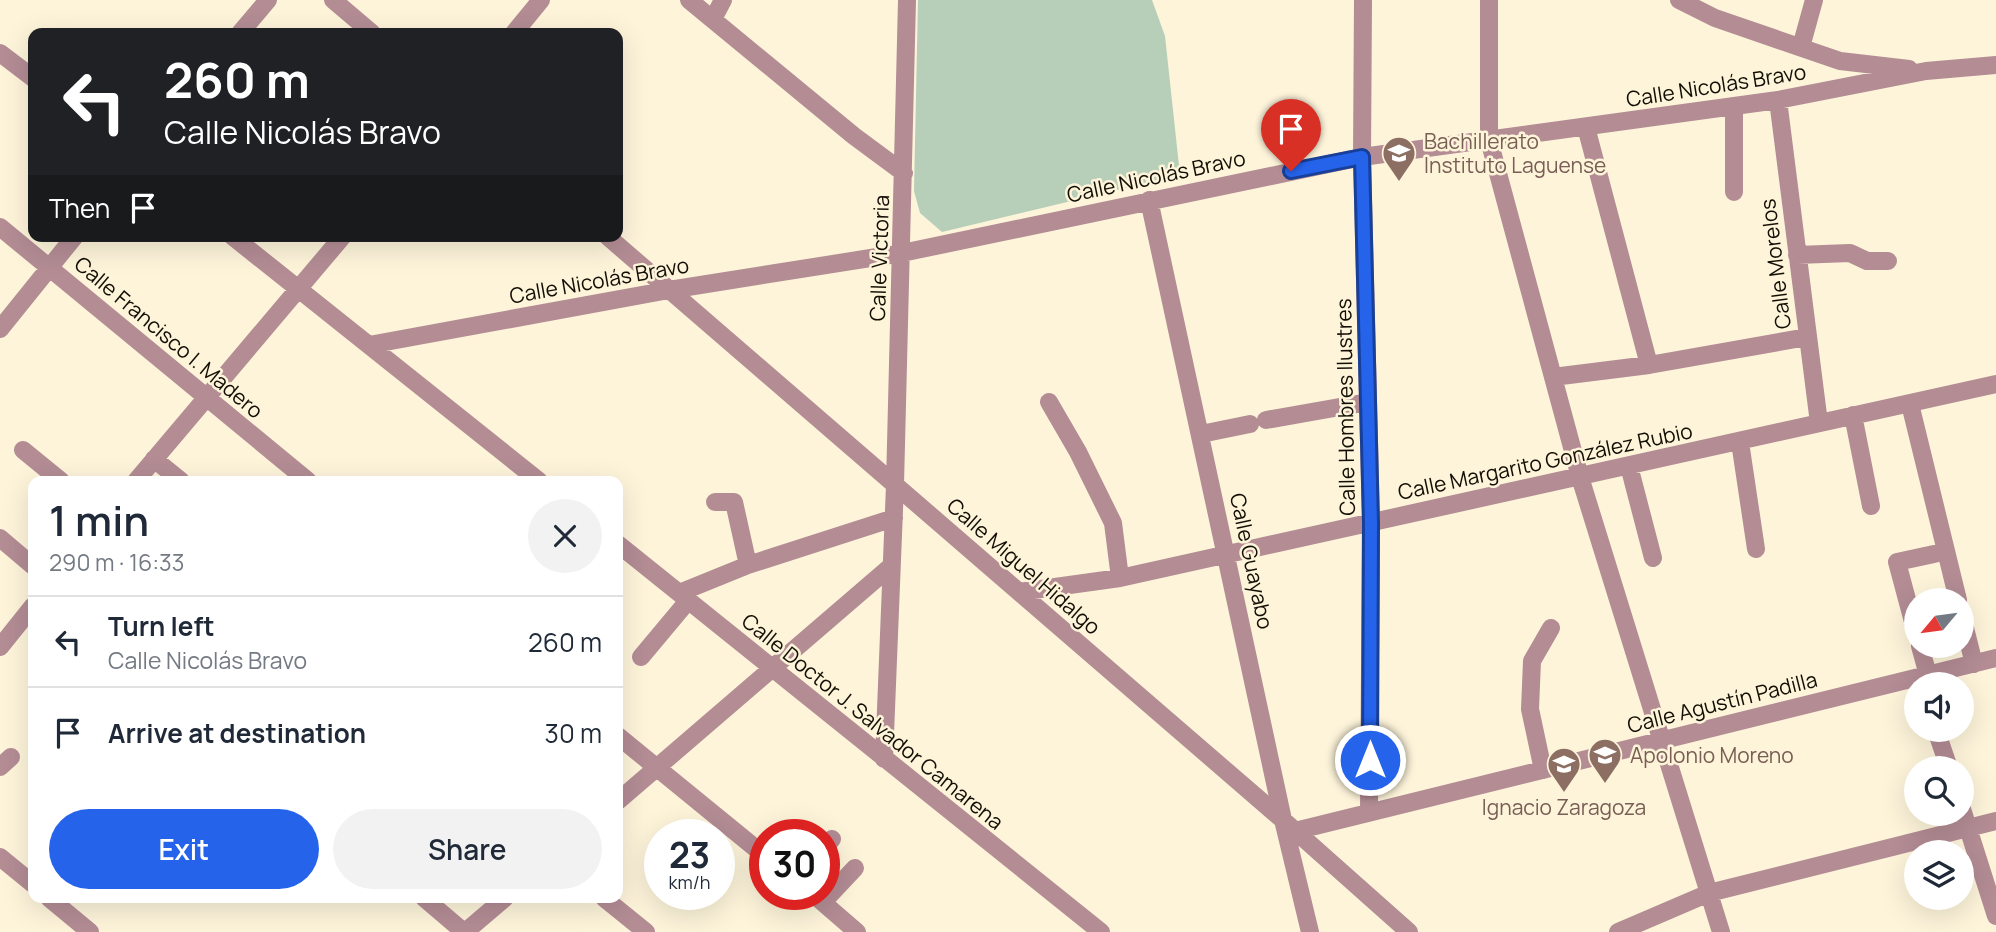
<!DOCTYPE html>
<meta charset="utf-8">
<style>
:root{--surface:#fff;--page:#f2f2f3;--text:#1f2937;--muted:#747a83;--line:#e0e1e3;--accent:#2563eb}
body{margin:0;font-family:Manrope,sans-serif;background:var(--page);color:var(--text);height:100vh;display:flex;flex-direction:column;font-size:26px;white-space:nowrap}
*{box-sizing:border-box;margin:0}
p{font-size:23px;color:var(--muted)}
.icon{flex:none;width:38px;height:38px;fill:none;stroke:currentColor;stroke-width:2;stroke-linecap:round;stroke-linejoin:round}
.map{position:relative;flex:1;overflow:hidden}
.details{position:absolute;left:28px;top:476px;width:595px;height:427px;display:flex;flex-direction:column;background:var(--surface);border-radius:14px;box-shadow:0 7px 28px #0002}
.details>*{flex:none}
.banner{position:absolute;left:28px;top:28px;width:595px;height:214px;border-radius:14px;box-shadow:0 7px 28px #0002;background:#202124;color:#fff;overflow:hidden}
.needle{width:46px;rotate:241deg}
.fabs{position:absolute;left:1904px;top:588px;display:grid;gap:14px}
.fabs a{display:grid;place-items:center;width:70px;height:70px;border-radius:50%;background:var(--surface);box-shadow:0 7px 28px #0002;font-size:35px}
.speed{position:absolute;left:644px;top:819px;display:flex;gap:14px;font-size:35px;font-weight:700;text-align:center}
.speed>*{display:grid;place-content:center;width:91px;height:91px;border-radius:50%;background:var(--surface);box-shadow:0 7px 28px #0002;line-height:1}
.speed small{font-size:18px;font-weight:400}
.speed .limit{border:10px solid #d22;background:#fff;color:#111}
.pin{position:absolute;display:grid;place-items:center;width:60px;height:60px;color:#fff;margin:-72px -30px;border-radius:50% 50% 50% 0;rotate:-45deg;box-shadow:0 0 7px #0007}
.pin .icon{rotate:45deg}
.me{position:absolute;width:77px;margin:-38px;rotate:0deg;stroke-linejoin:round;filter:drop-shadow(0 0 5px #0008)}
.turn{display:flex;align-items:center;gap:24px;height:147px;padding:0 21px;font-size:32px}
.turn .icon{width:91px;height:91px;stroke-width:2.5}
.turn b{display:block;font-size:49px;line-height:60px}
.then{display:flex;align-items:center;height:66px;padding:0 21px;background:#0003;gap:14px;font-size:26px}
.round{display:grid;place-items:center;flex:none;width:74px;height:74px;border-radius:37px;background:var(--page)}
.summary{display:flex;align-items:center;justify-content:space-between;height:119px;padding:0 21px}
h1{font-size:42px;font-weight:600;line-height:52px}
.action{display:flex;gap:14px;margin-top:auto;padding:14px 21px}
.action a{flex:1;height:80px;border-radius:42px;background:var(--accent);color:#fff;font-size:28px;font-weight:600;line-height:80px;text-align:center}
.action a+a{background:var(--page);color:var(--text)}
ul{padding:0;list-style:none}
li{display:flex;align-items:center;gap:21px;height:91px;padding:0 21px;border-top:2px solid var(--line)}
li div{flex:1}
li b{display:block;font-size:26px}
li em{font-style:normal}
.map>svg:first-child{display:block}
.pitch{fill:#b7cfb9}
.lines{fill:none;stroke-linecap:round;stroke-linejoin:round}
.minor{stroke:#b38c94;stroke-width:18}
.route-casing{stroke:#184099;stroke-width:18}
.route{stroke:#2563eb;stroke-width:12}
.labels{text-anchor:middle;dominant-baseline:central;stroke-width:5;stroke-linejoin:round;paint-order:stroke}
.street-label{font-size:21px;fill:#120e04;stroke:#fdf4da}
.education-label{font-size:21px;fill:#785e54;stroke:#fdf4da;text-anchor:start}
</style>
<div class="map">
<svg width="1996" height="932" viewBox="0 0 1996 932">
<rect width="100%" height="100%" fill="#fdf4da"/>
<!-- pitch -->
<path class="pitch" d="M 918,0 L 1152,0 L 1165,36 L 1180,175 L 942,232 L 920,213 L 914,191 Z"/>
<g class="lines">
<!-- minor -->
<path class="minor" d="M 333,0 L 372,33
M 689,0 L 854,136 L 904,173
M 1363,0 L 1362,157 L 1371,523 L 1369,812
M 1489,0 L 1489,140 L 1580,477 L 1721,932
M 1679,0 L 1715,18 L 1840,61 L 1909,69
M 713,19 L 723,0
M 240,33 L 268,0
M 514,33 L 541,0
M 1801,47 L 1814,0
M 0,53 L 33,78
M 1778,100 L 1819,423
M 1734,106 L 1734,192
M 1586,127 L 1649,365
M 1149,200 L 1283,820 L 1310,932
M 0,227 L 308,481
M 232,236 L 539,481
M 607,236 L 1283,820 L 1409,932
M 1797,255 L 1850,253 L 1867,261 L 1888,261
M 0,329 L 75,236
M 369,345 L 669,290 L 902,253 L 1362,157 L 1778,100 L 1926,71 L 1996,65
M 1553,377 L 1649,365 L 1807,337
M 1049,402 L 1078,452 L 1113,523 L 1120,578
M 1910,404 L 1958,600
M 1853,415 L 1871,506
M 1266,420 L 1368,402
M 1201,434 L 1250,424
M 1740,442 L 1756,549
M 23,450 L 61,481
M 154,459 L 181,481
M 1629,466 L 1653,558
M 136,481 L 343,236
M 715,502 L 734,502 L 748,565
M 0,538 L 33,566
M 618,544 L 1101,932
M 1019,592 L 1120,578 L 1996,384
M 679,593 L 748,565 L 894,518
M 1962,616 L 1974,664
M 1916,633 L 1897,562 L 1934,554
M 1920,646 L 1928,675
M 0,647 L 33,606
M 641,657 L 687,602
M 1936,730 L 1949,768
M 618,736 L 765,856
M 884,759 L 895,485 L 907,0
M 0,767 L 11,757
M 1543,770 L 1530,709 L 1532,661 L 1551,628
M 618,801 L 890,567
M 1962,809 L 1996,916
M 1295,831 L 1996,658
M 824,849 L 832,839
M 0,857 L 33,884
M 813,894 L 857,932
M 49,898 L 90,932
M 424,898 L 464,932
M 604,898 L 646,932
M 823,902 L 855,868
M 465,932 L 505,898
M 1618,932 L 1709,893 L 1996,821"/>
</g>
<g class="lines">
<defs>
<path id="route" d="M 1291,171 L 1362,157 L 1371,523 L 1370,760"/>
</defs>
<!-- route casing -->
<use href="#route" class="route-casing"/>
<!-- route -->
<use href="#route" class="route"/>
</g>
<!-- icons -->
<defs>
<symbol id="university-pin" viewBox="-11 -11 22 30"><path d="M0 17L-7.5 6A9.5 9.5 0 1 1 7.5 6Z" fill="#8d6e63" stroke="#fdf4da"/><path d="M0-5L7-2L0 1L-7-2ZM-4 1L0 2.5L4 1V4Q0 6-4 4Z" fill="#fff"/></symbol>
<symbol id="school-pin" viewBox="-11 -11 22 30"><path d="M0 17L-7.5 6A9.5 9.5 0 1 1 7.5 6Z" fill="#8d6e63" stroke="#fdf4da"/><path d="M0-5L7-2L0 1L-7-2ZM-4 1L0 2.5L4 1V4Q0 6-4 4Z" fill="#fff"/></symbol>
</defs>
<g fill-rule="evenodd">
<use href="#university-pin" x="1380" y="134" width="38" height="52"/>
<use href="#school-pin" x="1586" y="736" width="38" height="52"/>
<use href="#school-pin" x="1545" y="745" width="38" height="52"/>
</g>
<g class="labels">
<!-- street labels -->
<g class="street-label">
<text transform="translate(1716 85) rotate(-9)">Calle Nicolás Bravo</text>
<text transform="translate(1156 176) rotate(-12)">Calle Nicolás Bravo</text>
<text transform="translate(879 258) rotate(-88)">Calle Victoria</text>
<text transform="translate(1775 264) rotate(-97)">Calle Morelos</text>
<text transform="translate(599 280) rotate(-10)">Calle Nicolás Bravo</text>
<text transform="translate(169 337) rotate(40)">Calle Francisco I. Madero</text>
<text transform="translate(1345 407) rotate(-91)">Calle Hombres Ilustres</text>
<text transform="translate(1545 461) rotate(-12)">Calle Margarito González Rubio</text>
<text transform="translate(1252 561) rotate(78)">Calle Guayabo</text>
<text transform="translate(1024 566) rotate(41)">Calle Miguel Hidalgo</text>
<text transform="translate(1722 702) rotate(-14)">Calle Agustín Padilla</text>
<text transform="translate(873 721) rotate(39)">Calle Doctor J. Salvador Camarena</text>
</g>
<!-- education labels -->
<g class="education-label">
<text x="1424" y="141">Bachillerato<tspan x="1424" dy="24">Instituto Laguense</tspan></text>
<text x="1630" y="755">Apolonio Moreno</text>
<text x="1564" y="807" text-anchor="middle">Ignacio Zaragoza</text>
</g>
</g>
</svg>
<div class="fabs">
<a><svg class="needle" viewBox="-14 -14 28 28"><path d="M0-13l5 13h-10z" fill="#e53935"/><path d="M0 13l5-13h-10z" fill="#747a83"/></svg></a>
<a><svg class="icon" aria-label="sound" viewBox="0 0 24 24"><path d="M4 9h4l5-4v14l-5-4H4zM17 9q2 3 0 6"/></svg></a>
<a><svg class="icon" aria-label="search" viewBox="0 0 24 24"><circle cx="10" cy="10" r="6"/><path d="M15 15l6 6"/></svg></a>
<a><svg class="icon" aria-label="layers" viewBox="0 0 24 24"><path d="M12 4l9 5-9 5-9-5zM3 14l9 5 9-5"/></svg></a>
</div>
<div class="speed"><div>23<small>km/h</small></div><div class="limit">30</div></div>
<div class="pin" style="left:1291px;top:171px;background:#d93025"><svg class="icon" aria-label="arrive" viewBox="0 0 24 24"><path d="M6 21V4h12l-3 4 3 4H6"/></svg></div>
<svg class="me" style="left:1370px;top:760px" viewBox="-20 -20 40 40"><circle r="17" fill="#2563eb" stroke="#fff" stroke-width="3"/><path d="M0-11L8 9 0 5-8 9z" fill="#fff"/></svg>
<div class="banner">
<div class="turn"><svg class="icon" aria-label="left" viewBox="0 0 24 24"><path d="M17 20v-9H6M10 6l-5 5 5 5"/></svg><div><b>260 m</b>Calle Nicolás Bravo</div></div>
<div class="then">Then<svg class="icon" aria-label="arrive" viewBox="0 0 24 24"><path d="M6 21V4h12l-3 4 3 4H6"/></svg></div>
</div>
<section class="details">
<div class="summary"><div><h1>1 min</h1><p>290 m · 16:33</p></div><a class="round"><svg class="icon" aria-label="close" viewBox="0 0 24 24"><path d="M6 6l12 12M18 6L6 18"/></svg></a></div>
<ul>
<li><svg class="icon" aria-label="left" viewBox="0 0 24 24"><path d="M17 20v-9H6M10 6l-5 5 5 5"/></svg><div><b>Turn left</b><p>Calle Nicolás Bravo</p></div><em>260 m</em></li>
<li><svg class="icon" aria-label="arrive" viewBox="0 0 24 24"><path d="M6 21V4h12l-3 4 3 4H6"/></svg><div><b>Arrive at destination</b></div><em>30 m</em></li>
</ul>
<div class="action"><a>Exit</a><a>Share</a></div>
</section>
</div>
